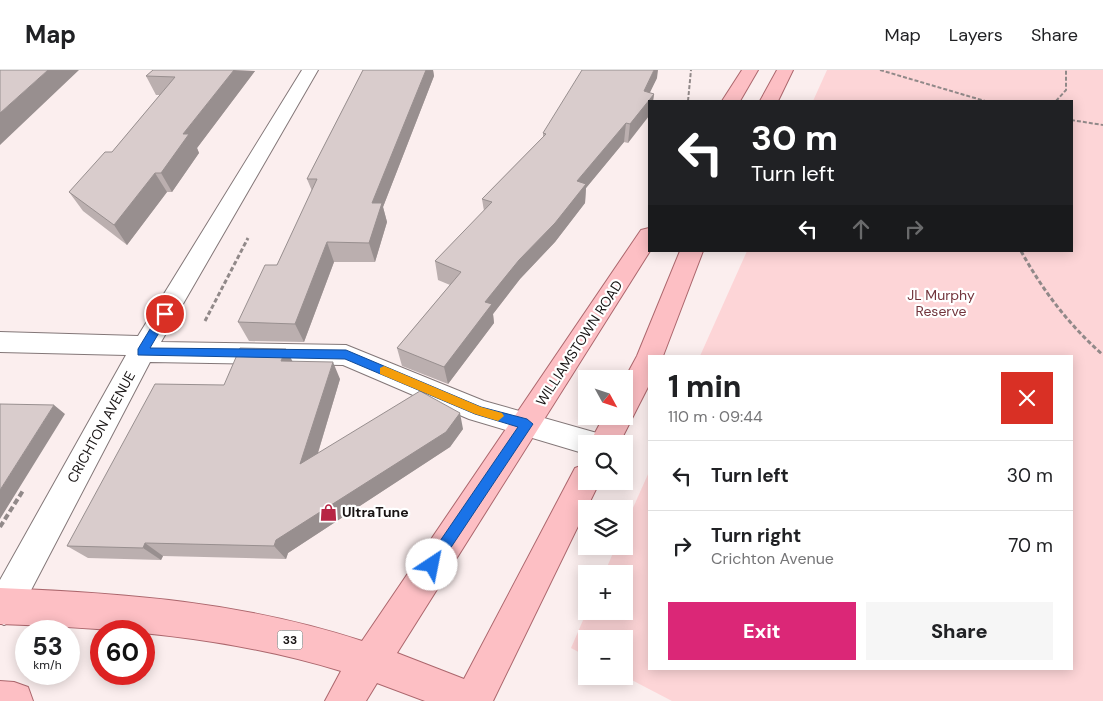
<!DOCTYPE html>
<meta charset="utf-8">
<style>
:root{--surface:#fff;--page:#f6f6f6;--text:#202124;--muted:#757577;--line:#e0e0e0;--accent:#db2777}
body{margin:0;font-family:"DM Sans",sans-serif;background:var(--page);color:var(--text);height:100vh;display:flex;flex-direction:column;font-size:19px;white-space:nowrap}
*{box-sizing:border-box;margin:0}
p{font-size:16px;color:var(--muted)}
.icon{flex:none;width:28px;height:28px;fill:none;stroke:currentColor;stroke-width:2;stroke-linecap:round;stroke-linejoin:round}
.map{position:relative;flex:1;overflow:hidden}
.sheet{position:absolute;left:648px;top:285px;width:425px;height:315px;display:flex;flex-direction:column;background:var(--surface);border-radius:0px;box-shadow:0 2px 12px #0003}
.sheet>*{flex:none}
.guide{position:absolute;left:648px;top:30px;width:425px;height:152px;border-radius:0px;box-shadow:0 2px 12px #0003;background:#202124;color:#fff;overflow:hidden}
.needle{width:32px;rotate:130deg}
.buttons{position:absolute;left:578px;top:300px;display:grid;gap:10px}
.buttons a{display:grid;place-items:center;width:55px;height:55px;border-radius:0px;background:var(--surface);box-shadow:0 2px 12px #0003;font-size:25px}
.speed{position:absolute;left:15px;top:550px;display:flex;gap:10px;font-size:25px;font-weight:700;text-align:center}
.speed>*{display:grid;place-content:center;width:65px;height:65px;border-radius:50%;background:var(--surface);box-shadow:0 2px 12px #0003;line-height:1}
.speed small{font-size:12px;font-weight:400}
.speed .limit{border:8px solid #d22;background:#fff;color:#111}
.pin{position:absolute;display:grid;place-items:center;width:42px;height:42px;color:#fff;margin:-21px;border:2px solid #fff;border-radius:50%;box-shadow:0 1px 5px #0007}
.me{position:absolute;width:55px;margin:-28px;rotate:34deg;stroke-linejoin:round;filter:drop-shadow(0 0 4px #0008)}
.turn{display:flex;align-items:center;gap:18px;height:105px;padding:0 20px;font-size:22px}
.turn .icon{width:65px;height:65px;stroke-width:2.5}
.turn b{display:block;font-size:35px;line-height:42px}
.lanes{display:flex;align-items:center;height:48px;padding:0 20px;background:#0003;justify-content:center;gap:25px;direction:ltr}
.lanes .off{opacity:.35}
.round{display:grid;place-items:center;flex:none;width:52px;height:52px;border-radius:0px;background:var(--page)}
.overview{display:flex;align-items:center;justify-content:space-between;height:85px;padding:0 20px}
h1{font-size:30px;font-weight:800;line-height:38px}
.cta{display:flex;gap:10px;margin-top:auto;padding:10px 20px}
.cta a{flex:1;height:58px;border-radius:0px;background:var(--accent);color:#fff;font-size:20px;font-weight:800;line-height:58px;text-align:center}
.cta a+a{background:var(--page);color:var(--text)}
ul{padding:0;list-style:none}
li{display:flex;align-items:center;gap:15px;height:70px;padding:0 20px;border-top:1px solid var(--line)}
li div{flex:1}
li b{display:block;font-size:19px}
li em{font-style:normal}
header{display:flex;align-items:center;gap:30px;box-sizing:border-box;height:70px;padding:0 25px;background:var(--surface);border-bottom:1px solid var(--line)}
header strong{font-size:24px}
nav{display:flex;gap:28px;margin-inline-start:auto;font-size:18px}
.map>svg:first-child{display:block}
.green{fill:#fdd5d7}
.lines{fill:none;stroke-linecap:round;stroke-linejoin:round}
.minor-casing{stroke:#837778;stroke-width:2}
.major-casing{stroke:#ac676d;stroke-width:2}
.path-far2{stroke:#918989;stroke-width:2;stroke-dasharray:4 2;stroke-linecap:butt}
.path-far1{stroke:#918989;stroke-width:3;stroke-dasharray:4.5 2.5;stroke-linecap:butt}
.path{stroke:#918989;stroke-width:4;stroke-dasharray:6 3;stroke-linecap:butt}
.minor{fill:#fff;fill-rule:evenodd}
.major{fill:#fdbfc4;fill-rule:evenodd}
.wall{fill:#bbafaf}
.shaded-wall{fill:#988f8f}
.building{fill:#d9cccc;stroke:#988f8f}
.route{fill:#1a73e8;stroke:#114b97}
.slow{fill:#f59e0b}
.labels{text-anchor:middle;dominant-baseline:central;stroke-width:4.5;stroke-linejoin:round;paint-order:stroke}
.shield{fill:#fff;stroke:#5d5a5a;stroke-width:1}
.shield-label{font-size:12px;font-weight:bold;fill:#181414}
.park-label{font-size:14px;fill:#72343b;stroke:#fff}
.street-label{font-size:14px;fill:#181414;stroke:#fff}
.poi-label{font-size:14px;font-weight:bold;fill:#181414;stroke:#fff;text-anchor:start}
</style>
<header>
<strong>Map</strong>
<nav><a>Map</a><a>Layers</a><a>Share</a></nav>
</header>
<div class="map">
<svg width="1103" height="631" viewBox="0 0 1103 631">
<rect width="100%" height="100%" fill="#fbeeee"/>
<!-- green -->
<path class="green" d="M 827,0 L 1103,0 L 1103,631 L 672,631 L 624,606 L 624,569 L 586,569 L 586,586 L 571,578 L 587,541 L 624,541 L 624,504 L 604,504 L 616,476 L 624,476 L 624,458 L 649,402 L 649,599 L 1071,599 L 1071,286 L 700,286 L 747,181 L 1071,181 L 1071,31 L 813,31 Z"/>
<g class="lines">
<defs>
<path id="minor" d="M 302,0 L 318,0 L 161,272 L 346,275 L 484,331 L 604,365 L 609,374 L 586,374 L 586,384 L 469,349 L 343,295 L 150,292 L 16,549 L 4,555 L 0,553 L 0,510 L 126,285 L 0,282 L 0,262 L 138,266 Z"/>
<path id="major" d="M 742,0 L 758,0 L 740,31 L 722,31 Z
M 777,0 L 793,0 L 778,31 L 760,31 Z
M 649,158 L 650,181 L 397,583 L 464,609 L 575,398 L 586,394 L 586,411 L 600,411 L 493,631 L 425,631 L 377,613 L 366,631 L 325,631 L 341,601 C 229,567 117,558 0,554 L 0,518 C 123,523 244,532 362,571 L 641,160 Z
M 680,181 L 703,181 L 663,286 L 649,286 L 649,315 L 619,374 L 589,374 L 604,346 L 624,346 L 624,310 L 637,286 Z
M 0,611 L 14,612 L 28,617 L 33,631 L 0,631 Z"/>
</defs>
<!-- minor casing -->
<use href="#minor" class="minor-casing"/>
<!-- major casing -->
<use href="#major" class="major-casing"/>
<!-- path-far2 -->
<path class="path-far2" d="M 880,0 L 985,31
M 688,31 L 691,0
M 1056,31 L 1066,20 L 1066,0
M 1071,50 L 1103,55"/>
<!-- path-far1 -->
<path class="path-far1" d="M 1021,181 C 1043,221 1069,255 1103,285
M 205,251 L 248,168"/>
<!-- path -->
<path class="path" d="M 0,457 L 24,419"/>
<!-- minor -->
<use href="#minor" class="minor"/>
<!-- major -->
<use href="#major" class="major"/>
</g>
<!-- wall -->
<path class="wall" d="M 153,0 L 255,1 L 197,78 L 199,83 L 172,122 L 167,122 L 127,175 L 83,141 L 69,122 L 112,82 L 160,25 L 156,25 L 146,6 Z
M 363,0 L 433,0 L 434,6 L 383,137 L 387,152 L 375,192 L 334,192 L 304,272 L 249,271 L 238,252 L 277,195 L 312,121 L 307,109 Z
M 657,8 L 649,23 L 654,24 L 653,31 L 649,31 L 628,73 L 624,72 L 586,118 L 585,133 L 555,172 L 520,209 L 493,244 L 494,253 L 448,314 L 402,296 L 397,278 L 450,215 L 438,210 L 435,191 L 484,141 L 482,129 L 543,67 L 543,63 Z
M 292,291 L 340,309 L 318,383 L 463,359 L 450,377 L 288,483 L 286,489 L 163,486 L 161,490 L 88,488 L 67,476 L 224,315 Z"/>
<!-- shaded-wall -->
<path class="shaded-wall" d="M 48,0 L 79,0 L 0,75 L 0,43 Z
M 234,0 L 255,1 L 197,78 L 199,83 L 172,122 L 161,103 L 183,64 Z
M 426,0 L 433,0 L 434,6 L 383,137 L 387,152 L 375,192 L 369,173 L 372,133 Z
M 654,0 L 658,0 L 657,8 L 642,39 L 654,24 L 653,31 L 649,31 L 649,46 L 628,73 L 630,54 L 644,21 Z
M 626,53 L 624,72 L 586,118 L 585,133 L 555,172 L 520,209 L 493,244 L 494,253 L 448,314 L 444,297 L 485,232 L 577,111 Z
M 155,103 L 167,122 L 127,175 L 114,155 Z
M 327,172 L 334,192 L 304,272 L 295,254 Z
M 286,279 L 295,296 L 281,291 Z
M 333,292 L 340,309 L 310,409 L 300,394 Z
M 54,335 L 65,344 L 0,449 L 0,420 Z
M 460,343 L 463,359 L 450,377 L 288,483 L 286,489 L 274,476 L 276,470 Z
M 145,473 L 163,486 L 161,490 L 143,478 Z"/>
<!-- building -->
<path class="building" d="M 0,0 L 48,0 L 0,43 Z
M 153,0 L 234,0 L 183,64 L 189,64 L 161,103 L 155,103 L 114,155 L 69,122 L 105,82 L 112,82 L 175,7 L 146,6 Z
M 363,0 L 426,0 L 372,133 L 382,133 L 369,173 L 327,172 L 295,254 L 238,252 L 265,195 L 277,195 L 317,109 L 307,109 Z
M 582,0 L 654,0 L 644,21 L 654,24 L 630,54 L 626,53 L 577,111 L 586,114 L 555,153 L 519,190 L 485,232 L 492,234 L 444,297 L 397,278 L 461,202 L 435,191 L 492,132 L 482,129 L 546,64 L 543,63 Z
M 240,278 L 286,279 L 281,291 L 333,292 L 300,394 L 420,321 L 460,343 L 446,362 L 276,470 L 274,476 L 145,473 L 143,478 L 67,476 L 155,314 L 224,315 Z
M 0,334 L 54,335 L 0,420 Z"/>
<!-- route -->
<path class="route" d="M 165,240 L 170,244 L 150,278 L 346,280 L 481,337 L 527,349 L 533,354 L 436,500 L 432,502 L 427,500 L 425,495 L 427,490 L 518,357 L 475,344 L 345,289 L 138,285 L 138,279 L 161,241 Z"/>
<!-- slow -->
<path class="slow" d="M 384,296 L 481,337 L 502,343 L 504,346 L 498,351 L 475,344 L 380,304 L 380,298 Z"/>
<!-- icons -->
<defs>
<symbol id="shop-bare" viewBox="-9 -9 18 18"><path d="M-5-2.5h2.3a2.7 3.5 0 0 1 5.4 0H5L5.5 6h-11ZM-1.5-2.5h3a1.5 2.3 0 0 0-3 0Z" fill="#b72544" stroke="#fff" stroke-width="2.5" paint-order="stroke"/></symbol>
</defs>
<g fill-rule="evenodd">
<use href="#shop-bare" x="316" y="430" width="25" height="25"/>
</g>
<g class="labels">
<!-- shield labels -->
<rect class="shield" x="277.5" y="560.5" width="25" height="19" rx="4"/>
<g class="shield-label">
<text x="290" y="570">33</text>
</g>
<!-- park labels -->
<g class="park-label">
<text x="941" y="225">JL Murphy<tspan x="941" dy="16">Reserve</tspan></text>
</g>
<!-- street labels -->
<g class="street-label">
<text transform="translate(579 273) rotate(-57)">WILLIAMSTOWN ROAD</text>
<text transform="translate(101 357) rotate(-61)">CRICHTON AVENUE</text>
</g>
<!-- poi labels -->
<g class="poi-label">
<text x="342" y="442">UltraTune</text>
</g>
</g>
</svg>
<div class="buttons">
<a><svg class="needle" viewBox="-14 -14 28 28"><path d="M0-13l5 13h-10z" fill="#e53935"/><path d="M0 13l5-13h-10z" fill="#757577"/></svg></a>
<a><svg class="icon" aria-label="search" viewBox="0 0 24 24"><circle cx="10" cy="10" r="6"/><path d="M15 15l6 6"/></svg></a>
<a><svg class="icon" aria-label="layers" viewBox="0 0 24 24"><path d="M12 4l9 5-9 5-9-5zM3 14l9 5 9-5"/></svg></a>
<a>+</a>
<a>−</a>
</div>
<div class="speed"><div>53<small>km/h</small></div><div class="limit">60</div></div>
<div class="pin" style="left:165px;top:244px;background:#d93025"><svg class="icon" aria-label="arrive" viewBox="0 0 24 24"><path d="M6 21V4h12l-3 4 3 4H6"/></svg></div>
<svg class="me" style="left:432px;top:495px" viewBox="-20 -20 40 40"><circle r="19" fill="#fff"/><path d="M0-13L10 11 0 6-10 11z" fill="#1a73e8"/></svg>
<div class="guide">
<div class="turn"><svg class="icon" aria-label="left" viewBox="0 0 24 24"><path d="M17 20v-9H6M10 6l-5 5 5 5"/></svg><div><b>30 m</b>Turn left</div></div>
<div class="lanes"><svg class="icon" aria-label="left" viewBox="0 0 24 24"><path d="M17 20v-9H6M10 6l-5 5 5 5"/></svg><svg class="icon off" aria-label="ahead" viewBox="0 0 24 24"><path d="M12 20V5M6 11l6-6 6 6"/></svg><svg class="icon off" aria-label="right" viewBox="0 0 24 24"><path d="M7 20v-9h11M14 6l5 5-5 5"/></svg></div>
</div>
<section class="sheet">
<div class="overview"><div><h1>1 min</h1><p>110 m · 09:44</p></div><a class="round" style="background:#d93025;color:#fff"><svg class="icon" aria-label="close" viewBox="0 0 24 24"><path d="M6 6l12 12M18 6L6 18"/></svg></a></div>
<ul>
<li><svg class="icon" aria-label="left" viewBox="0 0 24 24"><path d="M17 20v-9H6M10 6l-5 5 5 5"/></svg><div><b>Turn left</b></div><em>30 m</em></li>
<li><svg class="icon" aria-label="right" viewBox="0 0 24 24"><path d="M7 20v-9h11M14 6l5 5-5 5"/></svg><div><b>Turn right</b><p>Crichton Avenue</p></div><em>70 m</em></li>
</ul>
<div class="cta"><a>Exit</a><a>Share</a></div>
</section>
</div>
